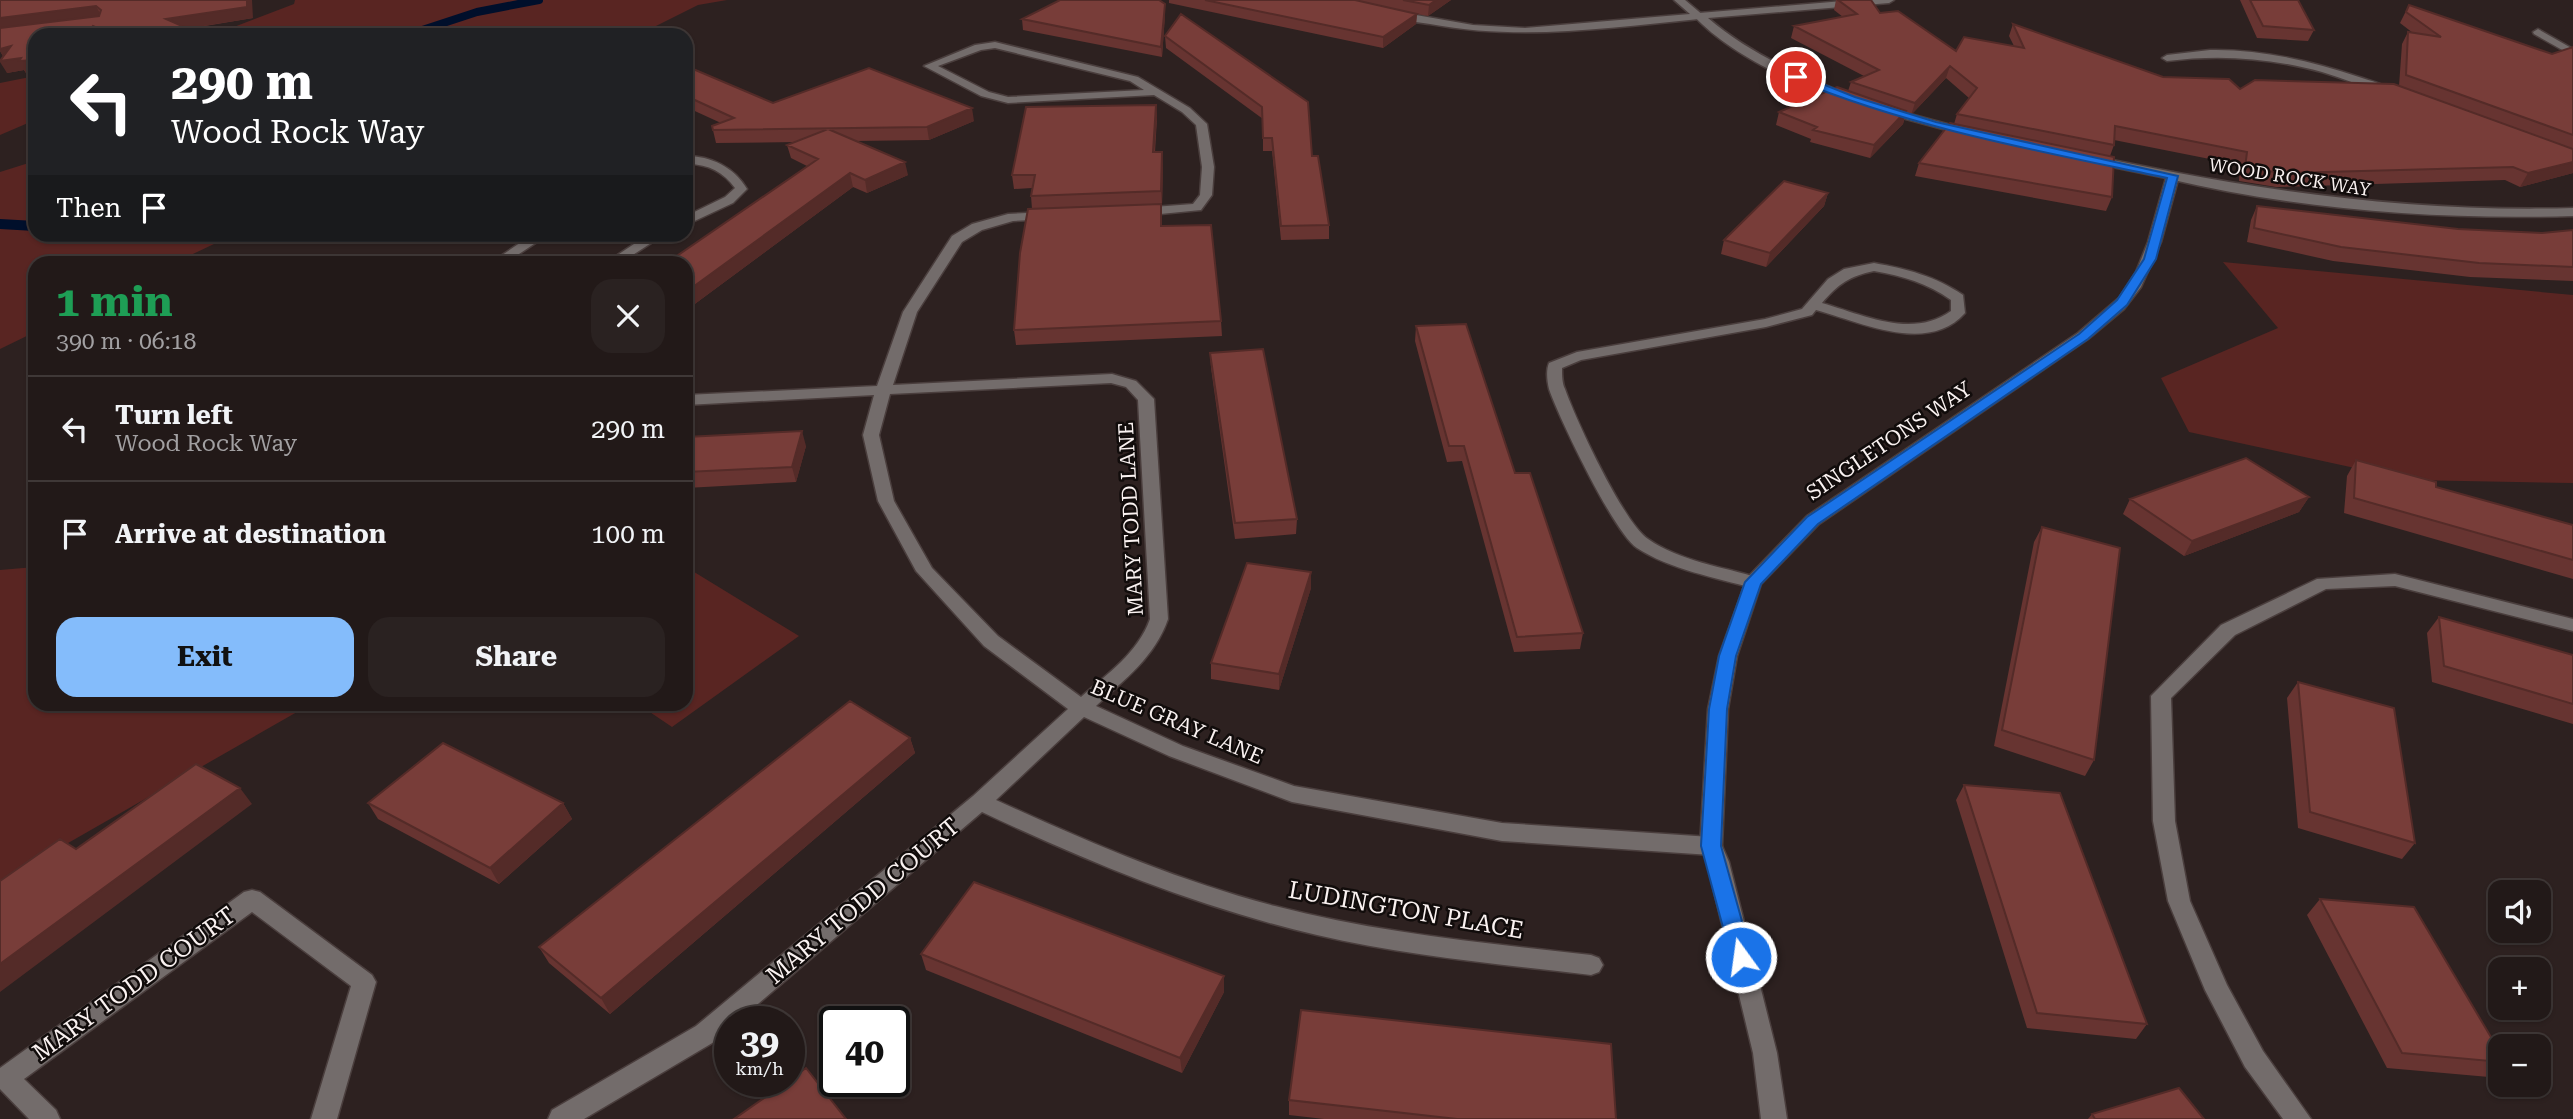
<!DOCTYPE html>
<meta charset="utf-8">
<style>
:root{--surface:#221918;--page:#2a2221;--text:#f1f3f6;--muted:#a2a0a2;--line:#3f3837;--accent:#84bcfb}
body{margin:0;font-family:"Roboto Serif",serif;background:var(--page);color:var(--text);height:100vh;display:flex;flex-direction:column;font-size:26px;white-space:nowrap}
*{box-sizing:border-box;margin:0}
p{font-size:23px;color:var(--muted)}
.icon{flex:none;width:38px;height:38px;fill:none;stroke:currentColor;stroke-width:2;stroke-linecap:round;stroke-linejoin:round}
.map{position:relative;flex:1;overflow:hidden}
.sheet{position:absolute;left:28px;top:256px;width:665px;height:455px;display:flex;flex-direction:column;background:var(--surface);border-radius:21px;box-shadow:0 2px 5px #0004,0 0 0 2px var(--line)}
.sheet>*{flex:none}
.top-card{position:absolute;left:28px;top:28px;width:665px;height:214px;border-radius:21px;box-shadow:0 2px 5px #0004,0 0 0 2px var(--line);background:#202124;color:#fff;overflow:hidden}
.controls{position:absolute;left:2488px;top:880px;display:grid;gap:14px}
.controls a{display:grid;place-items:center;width:63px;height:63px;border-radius:14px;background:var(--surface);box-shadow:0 2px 5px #0004,0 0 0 2px var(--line);font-size:35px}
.speed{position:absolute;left:714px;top:1006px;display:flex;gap:14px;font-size:35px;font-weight:700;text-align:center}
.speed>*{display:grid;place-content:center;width:91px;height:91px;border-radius:50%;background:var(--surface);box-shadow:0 2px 5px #0004,0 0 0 2px var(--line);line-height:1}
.speed small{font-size:18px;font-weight:400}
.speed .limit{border:4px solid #111;border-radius:10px;background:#fff;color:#111}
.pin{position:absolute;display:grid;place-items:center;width:60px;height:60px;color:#fff;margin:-30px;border:4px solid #fff;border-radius:50%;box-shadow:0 2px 7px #0007}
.me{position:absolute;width:77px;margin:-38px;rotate:346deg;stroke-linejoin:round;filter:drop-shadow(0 0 5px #0008)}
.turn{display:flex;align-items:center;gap:24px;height:147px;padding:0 28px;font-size:32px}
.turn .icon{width:91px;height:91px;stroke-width:2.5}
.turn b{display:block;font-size:49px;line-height:60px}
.then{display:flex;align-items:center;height:66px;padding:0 28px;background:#0003;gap:14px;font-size:26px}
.round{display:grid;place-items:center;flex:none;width:74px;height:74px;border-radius:21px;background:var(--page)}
.summary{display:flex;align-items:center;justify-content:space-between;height:119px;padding:0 28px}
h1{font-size:42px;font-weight:700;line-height:52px;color:#1e9e55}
.button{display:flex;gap:14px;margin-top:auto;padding:14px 28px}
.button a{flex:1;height:80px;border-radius:21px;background:var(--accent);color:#111;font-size:28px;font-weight:700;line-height:80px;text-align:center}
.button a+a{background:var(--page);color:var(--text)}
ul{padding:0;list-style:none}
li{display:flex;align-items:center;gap:21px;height:105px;padding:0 28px;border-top:2px solid var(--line)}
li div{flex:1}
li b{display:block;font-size:26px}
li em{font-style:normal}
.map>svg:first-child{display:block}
.green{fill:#592522}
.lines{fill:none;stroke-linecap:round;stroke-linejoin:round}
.stream-far1{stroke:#000f2b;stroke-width:8}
.stream{stroke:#000f2b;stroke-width:10}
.minor-casing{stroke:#4a3e3d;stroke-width:3}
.tertiary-casing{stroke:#4a3e3d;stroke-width:3}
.minor{fill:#736c6b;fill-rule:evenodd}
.tertiary{fill:#736c6b;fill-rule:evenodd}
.wall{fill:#673431}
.shaded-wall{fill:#542b28}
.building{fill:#783d39;stroke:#542b28;stroke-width:2}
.route{fill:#1a73e8;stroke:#114b97;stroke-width:2}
.labels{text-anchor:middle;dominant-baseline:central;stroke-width:5;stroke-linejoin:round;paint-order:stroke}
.far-street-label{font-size:18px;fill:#faf2f1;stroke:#110c0b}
.street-label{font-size:21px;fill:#faf2f1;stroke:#110c0b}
.near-street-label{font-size:24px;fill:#faf2f1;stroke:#110c0b}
</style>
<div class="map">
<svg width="2573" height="1119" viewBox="0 0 2573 1119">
<rect width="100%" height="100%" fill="#2d2120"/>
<!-- green -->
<path class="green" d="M 295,0 L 727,0 L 698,5 L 638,35 L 213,35 L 294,4 Z
M 35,76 L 35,120 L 0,135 L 0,83 Z
M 35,161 L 35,234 L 233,235 L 176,262 L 35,262 L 35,332 L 0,349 L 0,172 Z
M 2223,262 L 2573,295 L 2573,483 L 2410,480 L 2189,432 L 2161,378 L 2278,328 Z
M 35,567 L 35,704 L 311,704 L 0,882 L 0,570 Z
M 686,567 L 799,636 L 672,727 L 638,704 L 686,704 Z"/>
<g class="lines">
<!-- stream-far1 -->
<path class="stream-far1" d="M 407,35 L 477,12 L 539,0"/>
<!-- stream -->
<path class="stream" d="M 0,224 L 35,226"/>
<defs>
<path id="minor" d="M 1674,0 L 1685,0 L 1704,16 L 1699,19 C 1608,28 1520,41 1430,24 C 1417,22 1399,21 1388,14 L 1393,11 L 1473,25 L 1525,28 L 1690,14 Z
M 2538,29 L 2573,49 L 2573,56 L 2534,34 L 2533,32 Z
M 995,42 L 1138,77 L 1190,108 L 1207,124 L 1214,167 L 1212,195 L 1201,210 L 1140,216 L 1134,212 L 1140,208 L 1193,204 L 1200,195 L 1202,167 L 1196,125 L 1182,112 L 1154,95 L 1008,103 L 981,96 L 924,66 L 975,45 ZM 995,48 L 1130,81 L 1144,90 L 1008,97 L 989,92 L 938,66 L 981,50 Z
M 2210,50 C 2261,49 2311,61 2359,77 C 2371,81 2385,84 2394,91 L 2389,94 C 2366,88 2345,79 2322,72 C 2270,58 2220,54 2167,61 L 2162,58 L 2167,55 Z
M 686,156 C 711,156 734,167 747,189 L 733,203 L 686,225 L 686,216 L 725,197 L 735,188 C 724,172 706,163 686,164 Z
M 2173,172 C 2306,197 2438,212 2573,208 L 2573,216 C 2438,220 2300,210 2169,179 L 2167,176 Z
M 1049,212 L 1055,216 L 1053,219 L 1013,221 L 982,230 L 962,242 L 917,312 L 893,385 L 1112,374 L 1136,381 L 1154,399 L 1168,619 C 1155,657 1125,679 1096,706 L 1183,746 L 1294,786 L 1502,823 L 1711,837 L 1719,840 L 1722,846 L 1719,852 L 1711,855 L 1502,841 L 1292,802 L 1169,756 L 1084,717 L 996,800 C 1086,841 1178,881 1275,906 C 1378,933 1485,943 1591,955 L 1599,958 L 1603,965 L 1599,972 L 1591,975 C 1499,964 1407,956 1317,935 C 1200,908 1090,863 982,812 L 737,1022 L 730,1022 L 730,1028 L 714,1042 L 584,1119 L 548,1119 L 552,1110 L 696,1026 L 973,796 L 1068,709 L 984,646 L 916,571 L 878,501 L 863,435 L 874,395 L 686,405 L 686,395 L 877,386 L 903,312 L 952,236 L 972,224 L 1008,214 ZM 1111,383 L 1126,387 L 1138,400 L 1150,619 C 1138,653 1107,674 1081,697 L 998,636 L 932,568 L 894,501 L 879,435 L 890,394 Z
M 533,234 L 549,234 L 507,262 L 492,262 Z
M 649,234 L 665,234 L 622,262 L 607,262 Z
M 1874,263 C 1907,269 1935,276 1963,295 L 1965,313 C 1928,355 1860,322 1816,310 L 1812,315 L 1766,327 L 1581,360 L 1562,368 C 1562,375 1562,383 1565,389 C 1576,420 1623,522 1648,539 C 1679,561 1724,567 1759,578 L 1762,582 L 1753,588 C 1716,578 1669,569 1637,548 C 1614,533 1559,418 1549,389 C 1547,381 1546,370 1549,363 L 1577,352 L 1765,319 L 1802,309 L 1828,279 L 1844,269 ZM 1874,271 C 1903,276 1927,283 1951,300 L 1951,311 C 1912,339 1864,315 1822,303 C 1838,284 1850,276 1874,271 Z
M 2395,574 L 2573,619 L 2573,631 L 2395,586 L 2326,589 L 2235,635 L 2171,698 L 2175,821 L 2190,901 L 2227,985 L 2263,1051 L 2311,1119 L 2283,1119 L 2245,1067 L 2205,990 L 2168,901 L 2153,821 L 2151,696 L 2221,625 L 2317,579 Z
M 252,890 L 260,892 L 372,975 L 376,982 L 337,1119 L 311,1119 L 351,986 L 252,912 L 24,1079 L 56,1110 L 60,1119 L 29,1119 L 0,1089 L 0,1068 L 244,892 Z"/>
<path id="tertiary" d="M 1855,0 L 1894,0 L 1889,3 L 1708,18 C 1751,55 1802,76 1855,97 L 1856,99 L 1851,102 C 1801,88 1730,55 1694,16 L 1699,13 Z
M 1884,107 L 1973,131 L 1975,133 L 1969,136 L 1880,112 L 1880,108 Z
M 2092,156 L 2173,172 L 2179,176 L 2161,242 L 2141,287 L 2124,309 L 2088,339 L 1819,524 L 1761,584 L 1737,656 L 1728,709 L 1722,846 L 1729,862 L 1777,1053 L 1787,1119 L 1761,1119 L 1753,1053 L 1707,862 L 1700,846 L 1708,709 L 1719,656 L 1747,578 L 1807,516 L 2078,333 L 2119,298 L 2136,272 L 2148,242 L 2166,178 L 2088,162 L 2086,160 Z"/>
</defs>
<!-- minor casing -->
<use href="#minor" class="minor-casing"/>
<!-- tertiary casing -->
<use href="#tertiary" class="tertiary-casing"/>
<!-- minor -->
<use href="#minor" class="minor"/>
<!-- tertiary -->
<use href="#tertiary" class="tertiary"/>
</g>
<!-- wall -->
<path class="wall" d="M 0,0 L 253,18 L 187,29 L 191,35 L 35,35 L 35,72 L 26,73 L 24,70 L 7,73 L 3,56 L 0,51 Z
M 1169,0 L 1451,0 L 1428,16 L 1417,14 L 1416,24 L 1383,48 L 1169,3 Z
M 1836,0 L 1871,0 L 1880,13 L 1956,51 L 2014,46 L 2009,36 L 2013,24 L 2163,77 L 2240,89 L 2399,86 L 2402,44 L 2408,32 L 2413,33 L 2400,23 L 2409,5 L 2552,54 L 2573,47 L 2573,173 L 2520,187 L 2505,180 L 2276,187 L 2239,181 L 2240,165 L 2114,140 L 2114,145 L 2110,156 L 2112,197 L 2106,211 L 1915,176 L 1919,163 L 1954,124 L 1957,114 L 1969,98 L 1946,78 L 1911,115 L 1906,113 L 1903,124 L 1870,158 L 1810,142 L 1811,139 L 1776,125 L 1779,112 L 1848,91 L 1851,82 L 1864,76 L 1791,38 L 1794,26 L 1843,17 L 1834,10 Z
M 2240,0 L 2298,0 L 2314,30 L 2308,41 L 2257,38 Z
M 1181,14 L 1312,156 L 1329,225 L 1329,239 L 1281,240 L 1272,151 L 1263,151 L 1263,119 L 1166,48 L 1165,36 Z
M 1165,15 L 1162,57 L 1023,30 L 1022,19 Z
M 686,66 L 773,103 L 974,121 L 929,140 L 855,141 L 908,175 L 867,193 L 853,187 L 688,309 L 686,308 L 686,262 L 807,166 L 791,158 L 787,145 L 797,142 L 716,143 L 712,126 L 721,123 L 686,107 Z
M 1156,105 L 1157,118 L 1155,152 L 1163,165 L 1162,205 L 1161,205 L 1162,226 L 1221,321 L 1222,336 L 1016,345 L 1014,330 L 1032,209 L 1031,196 L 1032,188 L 1014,189 L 1012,175 Z
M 1828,193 L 1824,206 L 1766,267 L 1721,254 L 1724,240 Z
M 2257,206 L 2458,229 L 2542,233 L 2573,230 L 2573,281 L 2470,277 L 2333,261 L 2247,242 L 2251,220 Z
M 1416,326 L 1515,473 L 1583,633 L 1580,649 L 1514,652 L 1462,461 L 1447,462 L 1415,341 Z
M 1210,353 L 1297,519 L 1296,534 L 1235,539 L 1211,368 Z
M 686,437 L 806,446 L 796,482 L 686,488 Z
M 2356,460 L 2436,487 L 2573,525 L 2573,579 L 2344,513 L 2347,476 Z
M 2309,497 L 2299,512 L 2184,556 L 2123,514 L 2130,499 Z
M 2042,527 L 2094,760 L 2085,776 L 1994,746 L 2034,542 Z
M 1311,572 L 1311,588 L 1279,690 L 1211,679 L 1211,663 Z
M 2439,617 L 2573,655 L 2573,724 L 2432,682 L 2427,633 Z
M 2298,682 L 2415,843 L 2402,859 L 2298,828 L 2287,698 Z
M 910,738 L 915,753 L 610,1014 L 549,963 L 539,947 Z
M 1964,785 L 2147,1024 L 2136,1039 L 2027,1028 L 1956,800 Z
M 368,803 L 563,803 L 572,819 L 499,884 L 378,819 Z
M 2320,899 L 2501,1054 L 2501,1067 L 2489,1077 L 2387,1068 L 2307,915 Z
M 921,954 L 1224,976 L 1224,992 L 1182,1073 L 926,970 Z
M 1289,1100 L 1616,1119 L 1324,1119 L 1289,1115 Z
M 2092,1114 L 2204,1119 L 2088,1119 Z"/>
<!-- shaded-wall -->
<path class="shaded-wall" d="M 247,0 L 252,0 L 253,18 L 172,31 L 166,19 Z
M 1436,0 L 1451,0 L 1428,16 L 1429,5 Z
M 1165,4 L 1165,15 L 1162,57 L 1161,47 Z
M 96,6 L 102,17 L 0,30 L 0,18 Z
M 1417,14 L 1416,24 L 1383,48 L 1383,37 Z
M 93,26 L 98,35 L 86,35 Z
M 189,29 L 191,35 L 168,35 Z
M 11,46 L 21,58 L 35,60 L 35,72 L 26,73 L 24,70 L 7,73 L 0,62 L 0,61 L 5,60 L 0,51 L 0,49 Z
M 1950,66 L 1946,78 L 1911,115 L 1915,103 Z
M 1156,105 L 1157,118 L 1153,165 L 1153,152 Z
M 972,108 L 974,121 L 929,140 L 927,127 Z
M 1906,111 L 1903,124 L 1870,158 L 1874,145 Z
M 1162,152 L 1163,165 L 1162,205 L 1161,191 Z
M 905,162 L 908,175 L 867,193 L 865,180 Z
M 2573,162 L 2573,173 L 2520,187 L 2528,173 Z
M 850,173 L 853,187 L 688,309 L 686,303 L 686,292 Z
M 1828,193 L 1824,206 L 1766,267 L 1770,253 Z
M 802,431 L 806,446 L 796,482 L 792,467 Z
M 2309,497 L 2299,512 L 2184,556 L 2192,541 Z
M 1311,572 L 1311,588 L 1279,690 L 1279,674 Z
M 910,738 L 915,753 L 610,1014 L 601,998 Z
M 240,788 L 252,804 L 0,992 L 0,964 Z
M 563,803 L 572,819 L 499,884 L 490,868 Z
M 1224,976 L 1224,992 L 1182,1073 L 1180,1058 Z"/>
<!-- building -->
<path class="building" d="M 0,0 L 247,0 L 247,7 L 166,19 L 189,29 L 168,35 L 113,35 L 93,26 L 86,35 L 35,35 L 35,60 L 19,61 L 21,58 L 0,61 L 11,46 L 0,49 L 0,28 L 99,16 L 101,10 L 96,6 L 0,18 Z
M 1060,0 L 1159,0 L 1165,4 L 1161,47 L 1022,19 Z
M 1205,0 L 1355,0 L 1417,14 L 1383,37 Z
M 1403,0 L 1436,0 L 1429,5 Z
M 1838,0 L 1871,0 L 1880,13 L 1898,11 L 1956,51 L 1964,37 L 2024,48 L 2013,24 L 2163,77 L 2229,79 L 2240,89 L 2255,80 L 2394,84 L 2573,149 L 2573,162 L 2528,173 L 2513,167 L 2283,173 L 2245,168 L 2247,152 L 2115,126 L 2114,145 L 1957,114 L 1977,88 L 1950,66 L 1915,103 L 1851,82 L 1879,70 L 1794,26 L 1857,14 Z
M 2250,0 L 2298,0 L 2314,30 L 2263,26 Z
M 2409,5 L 2552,54 L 2573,47 L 2573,135 L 2406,75 L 2408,32 L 2441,37 L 2406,12 Z
M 1181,14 L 1308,102 L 1312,156 L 1318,156 L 1329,225 L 1281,226 L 1272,138 L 1263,138 L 1262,107 L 1165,36 Z
M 686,66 L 773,103 L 869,68 L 972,108 L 927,127 L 713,130 L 712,126 L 734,118 L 686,96 Z
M 1837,87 L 1906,111 L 1874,145 L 1813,130 L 1817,127 L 1779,112 Z
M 1156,105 L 1153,152 L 1162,152 L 1161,191 L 1031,196 L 1035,175 L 1012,175 L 1026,107 Z
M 1950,123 L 2114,157 L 2112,197 L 1919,163 Z
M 828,129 L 905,162 L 865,180 L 850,173 L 686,292 L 686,262 L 668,262 L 818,159 L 787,145 Z
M 1784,181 L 1828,193 L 1770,253 L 1724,240 Z
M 1161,204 L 1161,226 L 1211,225 L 1221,321 L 1014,330 L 1020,253 L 1028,209 Z
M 2257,206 L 2458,229 L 2542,233 L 2573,230 L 2573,267 L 2479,263 L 2341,247 L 2254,228 Z
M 1466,324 L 1515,473 L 1530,473 L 1583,633 L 1517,637 L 1464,446 L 1449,446 L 1416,326 Z
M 1263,349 L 1297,519 L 1235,523 L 1210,353 Z
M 802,431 L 792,467 L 686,472 L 686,437 Z
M 2246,458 L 2309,497 L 2192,541 L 2130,499 Z
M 2356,460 L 2436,482 L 2436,487 L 2573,525 L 2573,560 L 2354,498 Z
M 2042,527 L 2120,548 L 2094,760 L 2002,730 Z
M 1247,563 L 1311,572 L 1279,674 L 1211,663 Z
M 2439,617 L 2573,655 L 2573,704 L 2444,666 Z
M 2298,682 L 2394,708 L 2415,843 L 2310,812 Z
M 850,701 L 910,738 L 601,998 L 539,947 Z
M 443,743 L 563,803 L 490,868 L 368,803 Z
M 196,764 L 240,788 L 0,964 L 0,881 L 60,839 L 76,849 Z
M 1964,785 L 2060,793 L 2147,1024 L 2037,1013 Z
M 974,882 L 1224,976 L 1180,1058 L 921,954 Z
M 2320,899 L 2414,907 L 2501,1054 L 2501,1062 L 2402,1053 Z
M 1301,1010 L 1611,1044 L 1616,1119 L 1457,1119 L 1289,1100 Z
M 806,1068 L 846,1119 L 734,1119 L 787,1082 L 789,1082 L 789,1080 Z
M 2179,1088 L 2204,1119 L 2095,1119 L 2092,1114 Z"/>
<!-- route -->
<path class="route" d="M 1793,75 L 1800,75 L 1855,97 L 1936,122 L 2178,176 L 2156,259 L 2127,305 L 2088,339 L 1818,524 L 1761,584 L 1736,656 L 1727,709 L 1721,846 L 1752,957 L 1749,964 L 1741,966 L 1734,964 L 1731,957 L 1701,846 L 1709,709 L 1719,656 L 1745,582 L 1807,517 L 2079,334 L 2117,300 L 2144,259 L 2167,178 C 2039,151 1915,129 1793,79 Z"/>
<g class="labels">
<!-- far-street labels -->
<g class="far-street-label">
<text transform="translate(2290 177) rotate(9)">WOOD ROCK WAY</text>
</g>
<!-- street labels -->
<g class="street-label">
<text transform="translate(1889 441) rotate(-34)">SINGLETONS WAY</text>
<text transform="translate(1131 519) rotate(-93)">MARY TODD LANE</text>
<text transform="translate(1177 722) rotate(23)">BLUE GRAY LANE</text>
</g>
<!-- near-street labels -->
<g class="near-street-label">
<text transform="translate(863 901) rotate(-40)">MARY TODD COURT</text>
<text transform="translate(1406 910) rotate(10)">LUDINGTON PLACE</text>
<text transform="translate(134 984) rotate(-36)">MARY TODD COURT</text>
</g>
</g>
</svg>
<div class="controls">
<a><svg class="icon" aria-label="sound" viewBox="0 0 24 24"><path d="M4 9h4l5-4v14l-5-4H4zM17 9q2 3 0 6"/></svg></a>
<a>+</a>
<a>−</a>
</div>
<div class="speed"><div>39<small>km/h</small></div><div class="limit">40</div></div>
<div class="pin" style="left:1796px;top:77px;background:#d93025"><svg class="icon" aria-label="arrive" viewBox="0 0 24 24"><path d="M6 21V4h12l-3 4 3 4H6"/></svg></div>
<svg class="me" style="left:1741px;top:957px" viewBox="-20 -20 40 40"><circle r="17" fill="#1a73e8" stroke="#fff" stroke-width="3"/><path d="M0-11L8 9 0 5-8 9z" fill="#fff"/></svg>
<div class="top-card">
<div class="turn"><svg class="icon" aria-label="left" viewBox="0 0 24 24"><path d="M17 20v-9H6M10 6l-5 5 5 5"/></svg><div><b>290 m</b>Wood Rock Way</div></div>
<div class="then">Then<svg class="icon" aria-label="arrive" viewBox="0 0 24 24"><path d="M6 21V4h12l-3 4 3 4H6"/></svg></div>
</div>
<section class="sheet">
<div class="summary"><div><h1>1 min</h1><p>390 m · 06:18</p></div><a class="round"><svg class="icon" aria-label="close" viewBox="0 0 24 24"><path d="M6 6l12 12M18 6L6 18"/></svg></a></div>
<ul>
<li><svg class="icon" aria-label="left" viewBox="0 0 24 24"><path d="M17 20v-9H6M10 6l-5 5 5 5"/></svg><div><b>Turn left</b><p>Wood Rock Way</p></div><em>290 m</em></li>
<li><svg class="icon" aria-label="arrive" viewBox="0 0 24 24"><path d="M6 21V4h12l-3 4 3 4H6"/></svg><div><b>Arrive at destination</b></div><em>100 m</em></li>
</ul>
<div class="button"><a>Exit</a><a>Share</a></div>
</section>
</div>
